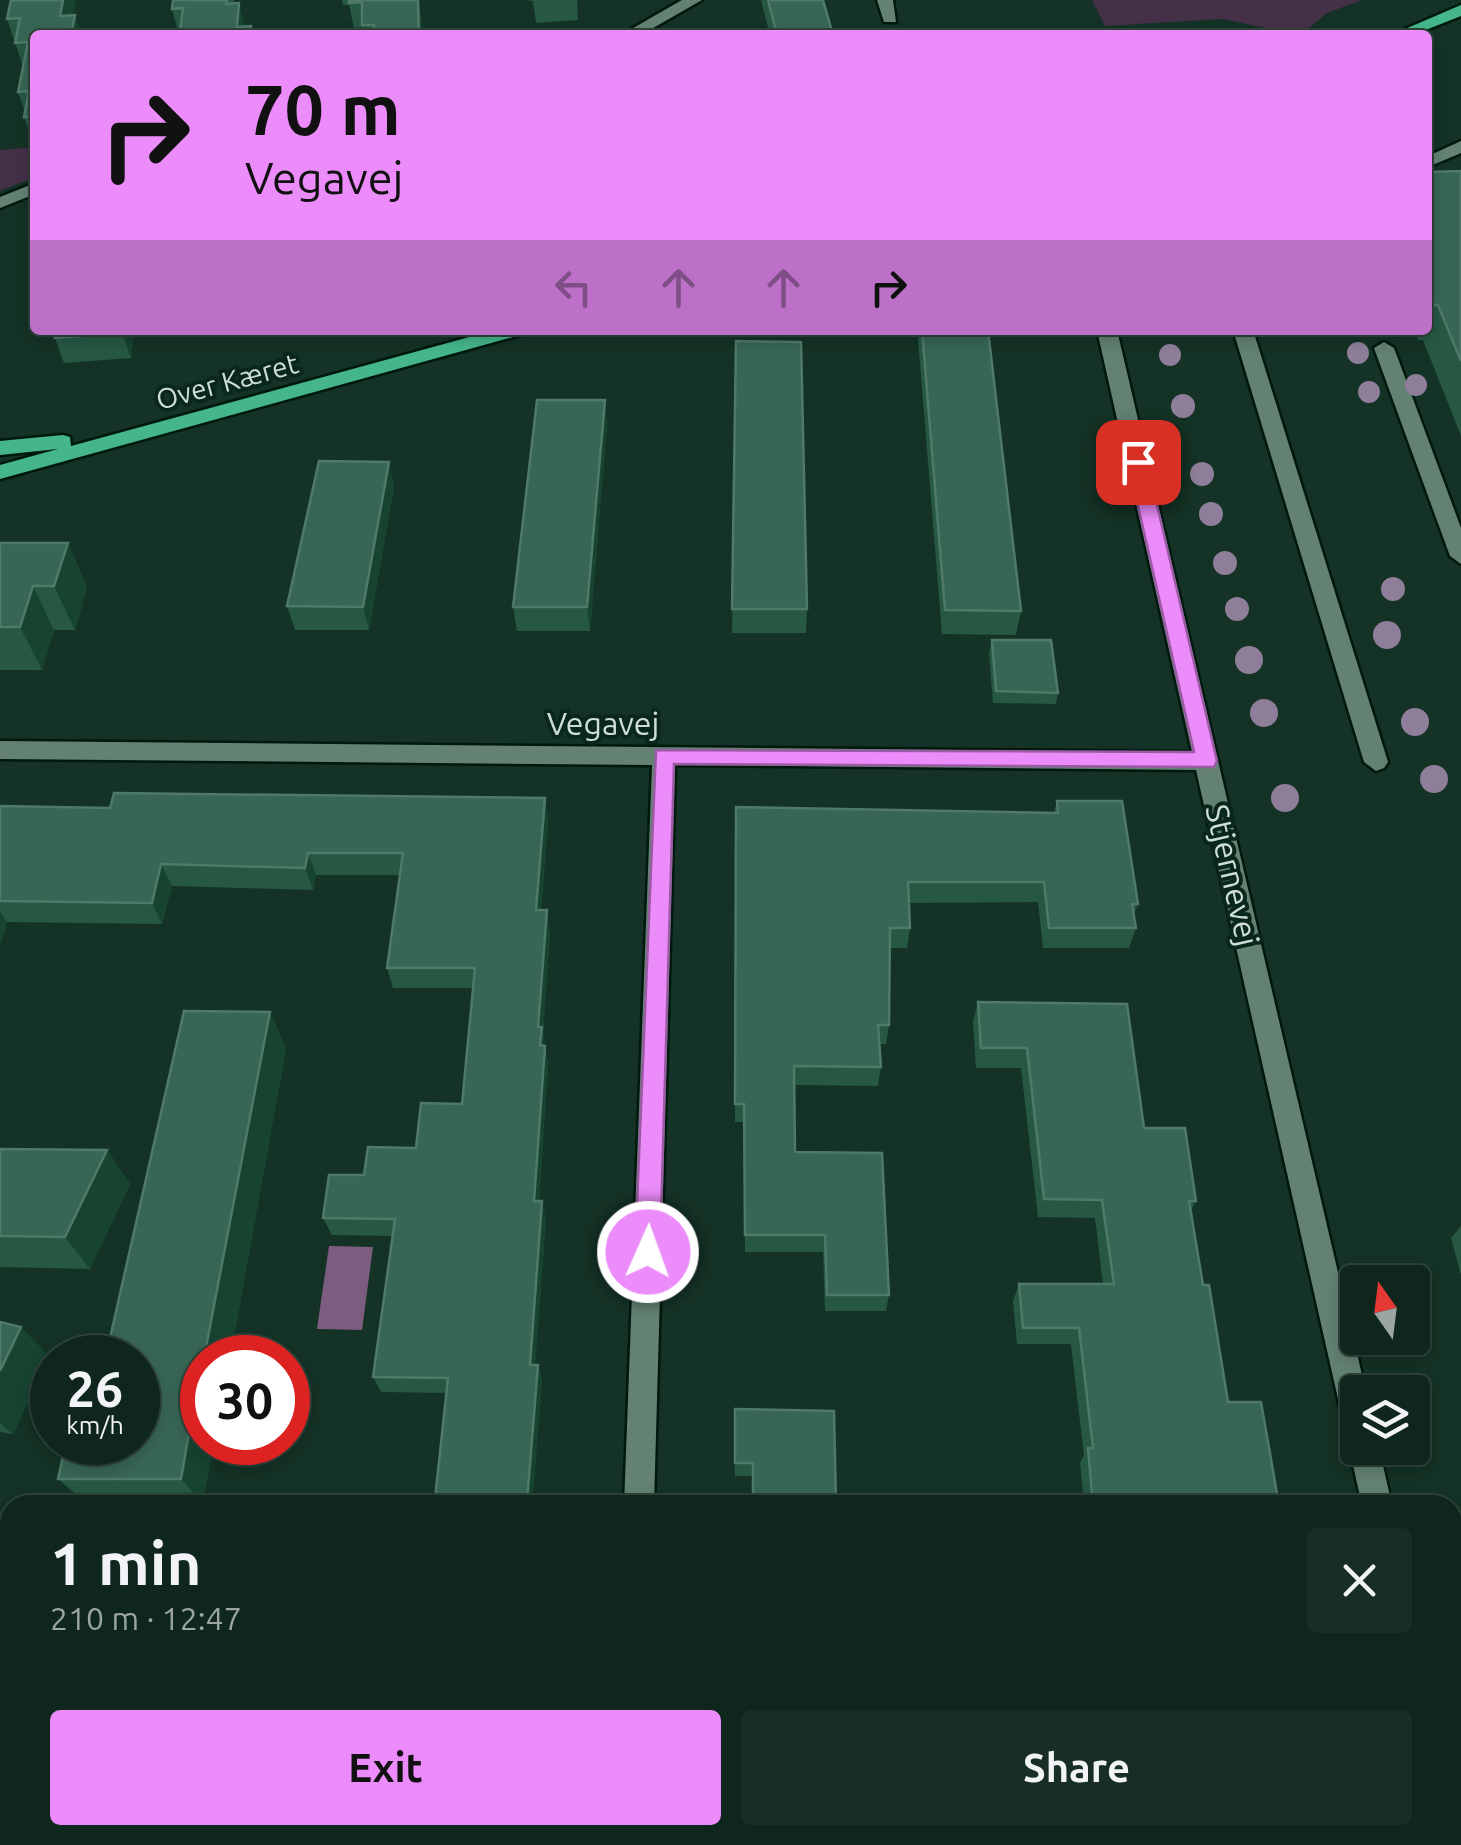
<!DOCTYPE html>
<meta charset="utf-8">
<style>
:root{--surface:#0f261c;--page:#182e25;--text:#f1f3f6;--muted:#9ba5a3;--line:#2f433b;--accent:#ec8cfa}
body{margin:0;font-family:Ubuntu,sans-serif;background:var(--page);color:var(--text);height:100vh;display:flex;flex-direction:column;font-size:38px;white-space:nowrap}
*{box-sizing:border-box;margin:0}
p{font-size:32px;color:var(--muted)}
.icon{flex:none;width:55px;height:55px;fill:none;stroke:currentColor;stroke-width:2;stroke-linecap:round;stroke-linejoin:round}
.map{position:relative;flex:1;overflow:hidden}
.drawer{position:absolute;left:0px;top:1495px;width:1462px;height:350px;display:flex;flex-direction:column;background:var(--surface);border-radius:30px 30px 0 0;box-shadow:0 5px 15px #0003,0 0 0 2px var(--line)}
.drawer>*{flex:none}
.banner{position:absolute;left:30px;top:30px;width:1402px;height:305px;border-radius:10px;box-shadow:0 5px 15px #0003,0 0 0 2px var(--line);background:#ec8cfa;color:#111;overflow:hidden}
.needle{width:65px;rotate:346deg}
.fabs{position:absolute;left:1340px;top:1265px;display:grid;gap:20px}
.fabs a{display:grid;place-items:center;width:90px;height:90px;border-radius:10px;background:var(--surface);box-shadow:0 5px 15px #0003,0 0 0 2px var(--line);font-size:50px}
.speed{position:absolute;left:30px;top:1335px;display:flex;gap:20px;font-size:50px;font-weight:700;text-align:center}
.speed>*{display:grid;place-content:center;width:130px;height:130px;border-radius:50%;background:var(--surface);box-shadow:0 5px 15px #0003,0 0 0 2px var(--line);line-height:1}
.speed small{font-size:25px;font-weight:400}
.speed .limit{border:15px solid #d22;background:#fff;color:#111}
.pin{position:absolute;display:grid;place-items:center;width:85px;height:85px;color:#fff;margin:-42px;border-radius:20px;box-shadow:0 5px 15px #0006}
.me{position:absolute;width:110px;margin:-55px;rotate:2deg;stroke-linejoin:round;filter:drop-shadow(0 0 8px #0008)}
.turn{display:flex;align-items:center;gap:35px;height:210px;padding:0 50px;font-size:45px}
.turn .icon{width:130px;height:130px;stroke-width:2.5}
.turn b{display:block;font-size:70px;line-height:85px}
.lanes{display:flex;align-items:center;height:95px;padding:0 50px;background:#0003;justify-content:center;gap:50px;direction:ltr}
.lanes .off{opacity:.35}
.round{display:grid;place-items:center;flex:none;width:105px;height:105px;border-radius:10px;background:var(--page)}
.head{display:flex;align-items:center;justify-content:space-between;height:170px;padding:0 50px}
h1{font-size:60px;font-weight:700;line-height:75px}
.primary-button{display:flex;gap:20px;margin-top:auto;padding:20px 50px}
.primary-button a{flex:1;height:115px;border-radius:10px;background:var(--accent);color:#111;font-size:40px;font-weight:700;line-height:115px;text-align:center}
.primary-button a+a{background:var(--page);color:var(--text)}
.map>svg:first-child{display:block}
.green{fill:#443047}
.water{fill:#7c5d80}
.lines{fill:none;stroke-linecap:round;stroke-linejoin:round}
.minor-casing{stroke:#00190e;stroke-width:5}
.major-casing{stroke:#00190e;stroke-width:5}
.minor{fill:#638273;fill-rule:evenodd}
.major{fill:#45b68c;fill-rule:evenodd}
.tree{fill:#8e7e99}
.wall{fill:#265844}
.shaded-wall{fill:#174331}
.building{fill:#386654;stroke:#4f7968;stroke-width:2.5}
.route{fill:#ec8cfa;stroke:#995ba2;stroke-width:2.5}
.labels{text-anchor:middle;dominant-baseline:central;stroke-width:8;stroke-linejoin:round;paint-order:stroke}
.far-street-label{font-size:28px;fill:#ceded6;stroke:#0a271c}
.street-label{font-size:32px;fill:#ceded6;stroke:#0a271c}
</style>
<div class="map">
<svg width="1461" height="1845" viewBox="0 0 1461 1845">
<rect width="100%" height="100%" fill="#143225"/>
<!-- green -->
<path class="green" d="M 1092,0 L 1362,0 L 1327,13 L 1301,35 L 1222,19 L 1105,26 Z
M 35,147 L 35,177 L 0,191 L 0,150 Z"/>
<!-- water -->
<path class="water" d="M 329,1246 L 373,1247 L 362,1330 L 317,1329 Z"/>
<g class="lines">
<defs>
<path id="minor" d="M 682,0 L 702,0 L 641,35 L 621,35 Z
M 877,0 L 893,0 L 896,22 L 884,22 Z
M 1461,141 L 1461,153 L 1428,167 L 1428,156 Z
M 35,183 L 35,194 L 0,208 L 0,197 Z
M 1097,330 L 1117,330 L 1366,1392 L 1358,1392 L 1358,1448 L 1379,1448 L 1392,1505 L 1362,1505 L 1349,1448 L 1357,1436 L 1347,1432 L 1343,1421 L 1196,770 L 675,765 L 654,1505 L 624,1505 L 652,765 L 0,759 L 0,741 L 1192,752 Z
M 1233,330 L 1253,330 L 1388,762 L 1384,768 L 1376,771 L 1364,762 Z
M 1384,342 L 1394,348 L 1461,528 L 1461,564 L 1450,556 L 1374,348 Z
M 1452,1810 L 1461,1814 L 1461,1845 L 1440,1845 L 1437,1835 L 1452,1835 Z
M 611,1835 L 645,1835 L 645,1845 L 611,1845 Z"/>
<path id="major" d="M 1461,5 L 1461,16 L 1413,35 L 1391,35 Z
M 495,330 L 527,330 L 524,334 L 0,479 L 0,465 L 58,449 L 0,455 L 0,441 L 63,435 L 70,437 L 71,446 Z"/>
</defs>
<!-- minor casing -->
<use href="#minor" class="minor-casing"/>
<!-- major casing -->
<use href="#major" class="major-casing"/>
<!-- minor -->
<use href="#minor" class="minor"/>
<!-- major -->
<use href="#major" class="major"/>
</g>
<!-- trees -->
<g class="tree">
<circle cx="1358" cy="353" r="11"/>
<circle cx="1170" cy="355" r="11"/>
<circle cx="1416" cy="385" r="11"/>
<circle cx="1369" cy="392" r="11"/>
<circle cx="1183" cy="406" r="12"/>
<circle cx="1202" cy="474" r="12"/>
<circle cx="1211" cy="514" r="12"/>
<circle cx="1225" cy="563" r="12"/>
<circle cx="1393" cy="589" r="12"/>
<circle cx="1237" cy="609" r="12"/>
<circle cx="1387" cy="635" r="14"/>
<circle cx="1249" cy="660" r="14"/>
<circle cx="1264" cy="713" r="14"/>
<circle cx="1415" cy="722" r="14"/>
<circle cx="1434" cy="779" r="14"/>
<circle cx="1285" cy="798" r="14"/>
</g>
<!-- wall -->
<path class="wall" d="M 173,0 L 234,0 L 234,4 L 244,26 L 253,35 L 181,35 L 179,34 L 172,9 Z
M 342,0 L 418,0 L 422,35 L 364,35 L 362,27 L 354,28 L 349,5 L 343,5 Z
M 523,0 L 577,0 L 578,20 L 536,23 L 533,1 Z
M 761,0 L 823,0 L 833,35 L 770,35 Z
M 75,15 L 81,35 L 35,35 L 35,142 L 33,142 L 24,117 L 25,112 L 18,92 L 23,66 L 7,19 Z
M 1461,171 L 1461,436 L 1423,340 L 1418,340 L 1415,330 L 1428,330 L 1428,172 Z
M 134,330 L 131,358 L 64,363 L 55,338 Z
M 919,330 L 922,330 L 1021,611 L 1016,635 L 942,634 L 918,339 Z
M 736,341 L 807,609 L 806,633 L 732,633 Z
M 605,400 L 607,425 L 590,631 L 517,631 L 513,607 Z
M 394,486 L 369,630 L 295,630 L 287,606 Z
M 0,543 L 68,543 L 87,587 L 75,630 L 54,630 L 42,670 L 0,670 Z
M 992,640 L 1058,693 L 1056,704 L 993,703 L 989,652 Z
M 1057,801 L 1138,904 L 1134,914 L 1136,928 L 1129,948 L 1043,948 L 1038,902 L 909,903 L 910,928 L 907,948 L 890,948 L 889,1025 L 886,1044 L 879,1044 L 881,1067 L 878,1086 L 795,1085 L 795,1152 L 889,1295 L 886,1311 L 825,1311 L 823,1252 L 745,1252 L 744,1122 L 735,1122 L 736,807 L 1054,812 Z
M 0,806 L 548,820 L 541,910 L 550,932 L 543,1032 L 548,1065 L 539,1201 L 546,1219 L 535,1365 L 538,1365 L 542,1380 L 532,1505 L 439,1505 L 435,1499 L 447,1393 L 381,1392 L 373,1377 L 392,1236 L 332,1235 L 323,1218 L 364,1175 L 416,1148 L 462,1104 L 474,988 L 393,988 L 387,968 L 400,875 L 316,875 L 313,890 L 172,886 L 162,924 L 7,922 L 0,947 Z
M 978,1002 L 1144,1128 L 1196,1201 L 1190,1212 L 1203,1285 L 1228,1402 L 1279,1505 L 1084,1505 L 1080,1462 L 1084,1456 L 1071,1344 L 1017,1344 L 1013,1301 L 1019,1284 L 1103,1284 L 1095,1218 L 1038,1217 L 1021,1068 L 976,1068 L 973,1022 Z
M 270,1012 L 286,1049 L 230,1358 L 202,1358 L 203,1503 L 86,1503 L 58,1479 L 108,1347 Z
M 0,1149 L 107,1150 L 130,1184 L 90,1269 L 0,1267 Z
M 1461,1226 L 1461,1275 L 1451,1238 Z
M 0,1322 L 49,1356 L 13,1434 L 0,1432 Z
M 735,1409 L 834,1411 L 752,1476 L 735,1476 Z
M 764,1835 L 877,1835 L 877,1845 L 783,1845 L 782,1840 L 764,1840 Z
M 1261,1835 L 1340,1835 L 1342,1845 L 1263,1845 Z"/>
<!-- shaded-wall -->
<path class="shaded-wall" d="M 63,0 L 76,0 L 69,35 L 60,16 Z
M 418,0 L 422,22 L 422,35 L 419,35 Z
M 239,3 L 245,28 L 237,27 Z
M 75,15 L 81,35 L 71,35 Z
M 122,330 L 134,330 L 131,358 L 122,333 Z
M 605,400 L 607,425 L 590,631 L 587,607 Z
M 389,462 L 394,486 L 369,630 L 363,607 Z
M 68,543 L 87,587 L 75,630 L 54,586 Z
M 33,586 L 54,630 L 42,670 L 20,627 Z
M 545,798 L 548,820 L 539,931 L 536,910 Z
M 308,853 L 316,875 L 313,890 L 305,868 Z
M 161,864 L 172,886 L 162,924 L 152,903 Z
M 547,910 L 550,932 L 543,1032 L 548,1065 L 538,1219 L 534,1201 L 538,1027 Z
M 0,911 L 7,922 L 0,947 Z
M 270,1012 L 286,1049 L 230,1358 L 204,1358 Z
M 107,1150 L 130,1184 L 90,1269 L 65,1237 Z
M 542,1201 L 546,1219 L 534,1380 L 530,1365 Z
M 21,1327 L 49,1356 L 13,1434 L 0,1423 L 0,1371 Z
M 202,1364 L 202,1442 L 214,1442 L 203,1503 L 181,1479 Z
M 538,1365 L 542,1380 L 532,1505 L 529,1505 L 527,1501 Z"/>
<!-- building -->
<path class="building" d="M 11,0 L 63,0 L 60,16 L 75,15 L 71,35 L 35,35 L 35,116 L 24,117 L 29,91 L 18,92 L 28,42 L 15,43 L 20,18 L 7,19 Z
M 173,0 L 227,0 L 226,4 L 239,3 L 237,27 L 251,26 L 251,35 L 193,35 L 193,31 L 180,32 L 183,8 L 172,9 Z
M 349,0 L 418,0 L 419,35 L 374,35 L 374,25 L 362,25 L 362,2 L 349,3 Z
M 768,0 L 823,0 L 833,35 L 777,35 Z
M 1461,171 L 1461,361 L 1438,305 L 1432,305 L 1428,290 L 1428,172 Z
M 56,330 L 122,330 L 122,333 L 55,338 Z
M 922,330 L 988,330 L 1021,611 L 945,610 Z
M 736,341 L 801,342 L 807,609 L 732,609 Z
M 537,400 L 605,400 L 587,607 L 513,607 Z
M 319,461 L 389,462 L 363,607 L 287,606 Z
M 0,543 L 68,543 L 54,586 L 33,586 L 20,627 L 0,627 Z
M 992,640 L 1051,640 L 1058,693 L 996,691 Z
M 114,793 L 545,798 L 536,910 L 547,910 L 538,1027 L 542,1027 L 540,1045 L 545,1046 L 534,1201 L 542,1201 L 530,1365 L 538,1365 L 527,1501 L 435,1499 L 448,1378 L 373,1377 L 395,1219 L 323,1218 L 329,1175 L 364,1175 L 368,1147 L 416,1148 L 421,1103 L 462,1104 L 475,968 L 387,968 L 403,853 L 308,853 L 305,868 L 161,864 L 152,903 L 0,901 L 0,806 L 110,808 Z
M 1057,801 L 1122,801 L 1138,904 L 1132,904 L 1136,928 L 1049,928 L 1044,882 L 908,882 L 910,928 L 890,928 L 889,1025 L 878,1025 L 881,1067 L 794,1066 L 795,1152 L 882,1153 L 889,1295 L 827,1295 L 825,1235 L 745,1235 L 744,1104 L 735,1104 L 736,807 L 1058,813 Z
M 978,1002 L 1127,1004 L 1144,1128 L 1185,1128 L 1196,1201 L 1189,1201 L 1203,1285 L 1209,1285 L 1228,1402 L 1261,1402 L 1279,1505 L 1093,1505 L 1088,1448 L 1093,1448 L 1079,1328 L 1023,1328 L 1019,1284 L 1114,1284 L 1102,1200 L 1044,1199 L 1027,1048 L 981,1048 Z
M 184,1011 L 270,1012 L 204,1358 L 202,1358 L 181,1479 L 58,1479 L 66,1442 L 138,1442 L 138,1358 L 86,1358 L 89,1343 L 108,1347 Z
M 0,1149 L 107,1150 L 65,1237 L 0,1236 Z
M 0,1322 L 21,1327 L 0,1371 Z
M 735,1409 L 834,1411 L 836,1505 L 753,1505 L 753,1463 L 735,1463 Z
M 784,1835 L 877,1835 L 877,1845 L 784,1845 Z
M 1276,1835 L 1340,1835 L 1342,1845 L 1278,1845 Z"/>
<!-- route -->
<path class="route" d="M 1138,455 L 1147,462 L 1217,761 L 1214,767 L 674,764 L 660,1252 L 657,1260 L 648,1264 L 638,1260 L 635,1252 L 656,750 L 1194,752 L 1128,462 Z"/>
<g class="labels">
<!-- far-street labels -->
<g class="far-street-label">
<text transform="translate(227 381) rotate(-15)">Over Kæret</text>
</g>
<!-- street labels -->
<g class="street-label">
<text x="603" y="723">Vegavej</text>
<text transform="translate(1233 875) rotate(77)">Stjernevej</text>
</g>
</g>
</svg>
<div class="fabs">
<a><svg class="needle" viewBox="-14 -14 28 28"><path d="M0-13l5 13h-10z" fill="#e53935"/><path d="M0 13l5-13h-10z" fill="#9ba5a3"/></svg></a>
<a><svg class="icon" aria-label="layers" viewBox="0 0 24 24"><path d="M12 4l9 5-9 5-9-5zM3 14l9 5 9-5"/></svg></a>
</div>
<div class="speed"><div>26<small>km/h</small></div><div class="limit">30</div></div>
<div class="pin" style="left:1138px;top:462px;background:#d93025"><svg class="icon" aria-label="arrive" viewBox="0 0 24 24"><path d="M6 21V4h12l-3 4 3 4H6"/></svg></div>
<svg class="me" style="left:648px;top:1252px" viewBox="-20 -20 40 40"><circle r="17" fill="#ec8cfa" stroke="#fff" stroke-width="3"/><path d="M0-11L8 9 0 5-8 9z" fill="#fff"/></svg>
<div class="banner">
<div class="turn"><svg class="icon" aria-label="right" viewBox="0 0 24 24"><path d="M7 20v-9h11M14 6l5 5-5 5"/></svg><div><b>70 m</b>Vegavej</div></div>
<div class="lanes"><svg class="icon off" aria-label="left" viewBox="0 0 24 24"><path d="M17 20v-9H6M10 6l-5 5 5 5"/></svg><svg class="icon off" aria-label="ahead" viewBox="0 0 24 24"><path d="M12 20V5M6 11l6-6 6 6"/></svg><svg class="icon off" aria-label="ahead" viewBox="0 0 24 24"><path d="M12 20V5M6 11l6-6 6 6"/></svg><svg class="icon" aria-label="right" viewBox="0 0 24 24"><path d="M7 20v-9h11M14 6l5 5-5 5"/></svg></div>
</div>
<section class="drawer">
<div class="head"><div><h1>1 min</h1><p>210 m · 12:47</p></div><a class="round"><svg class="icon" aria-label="close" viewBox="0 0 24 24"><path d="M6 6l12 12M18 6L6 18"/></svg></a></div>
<div class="primary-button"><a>Exit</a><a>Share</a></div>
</section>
</div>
